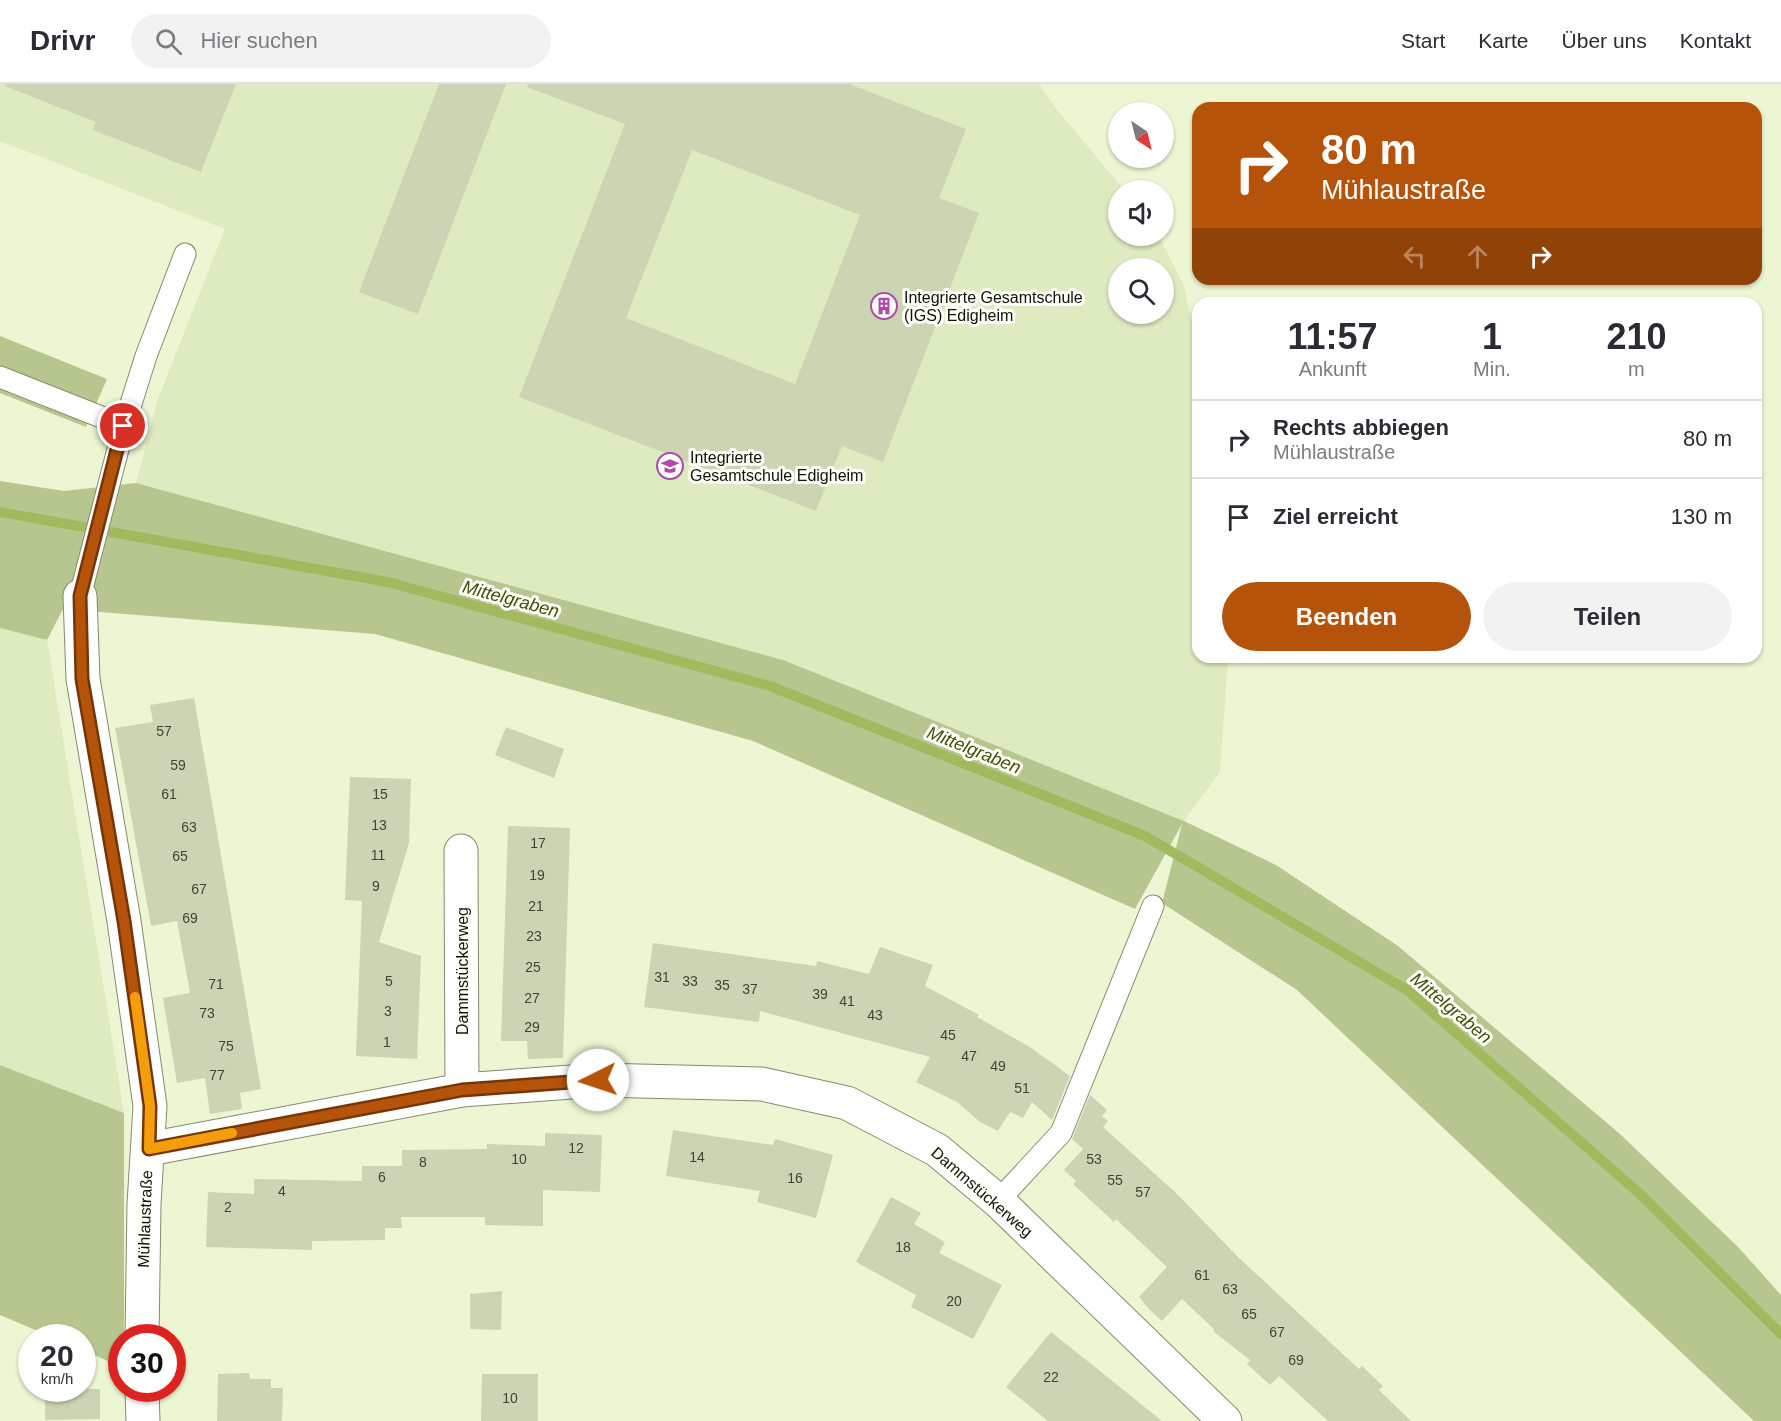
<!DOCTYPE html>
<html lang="de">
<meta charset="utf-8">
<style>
:root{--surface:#fff;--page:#f2f2f3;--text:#2b2b33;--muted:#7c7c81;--line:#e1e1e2;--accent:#b45309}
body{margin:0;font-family:Helvetica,sans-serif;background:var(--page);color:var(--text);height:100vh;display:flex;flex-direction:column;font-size:22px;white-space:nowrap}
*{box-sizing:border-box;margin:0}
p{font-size:20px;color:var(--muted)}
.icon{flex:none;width:33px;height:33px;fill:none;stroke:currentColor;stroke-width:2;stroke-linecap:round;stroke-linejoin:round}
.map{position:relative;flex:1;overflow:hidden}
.sheet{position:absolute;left:1192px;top:213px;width:570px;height:366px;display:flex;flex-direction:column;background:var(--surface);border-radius:18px;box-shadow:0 2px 4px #0004}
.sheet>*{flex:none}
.hud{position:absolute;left:1192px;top:18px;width:570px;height:183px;border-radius:18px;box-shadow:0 2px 4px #0004;background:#b45309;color:#fff;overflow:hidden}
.needle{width:39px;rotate:145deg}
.buttons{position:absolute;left:1108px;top:18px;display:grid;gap:12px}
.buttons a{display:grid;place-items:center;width:66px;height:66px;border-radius:50%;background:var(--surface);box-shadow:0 2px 4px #0004;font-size:30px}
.speed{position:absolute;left:18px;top:1240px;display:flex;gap:12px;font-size:30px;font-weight:700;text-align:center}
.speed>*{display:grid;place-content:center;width:78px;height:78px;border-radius:50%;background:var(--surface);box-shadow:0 2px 4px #0004;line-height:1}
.speed small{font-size:15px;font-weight:400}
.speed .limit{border:9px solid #d22;background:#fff;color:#111}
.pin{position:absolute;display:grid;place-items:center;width:51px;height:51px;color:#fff;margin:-26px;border:3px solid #fff;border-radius:50%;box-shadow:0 2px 6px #0007}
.me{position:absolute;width:66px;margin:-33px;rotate:266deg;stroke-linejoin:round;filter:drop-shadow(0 0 4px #0008)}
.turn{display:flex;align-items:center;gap:21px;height:126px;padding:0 30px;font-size:27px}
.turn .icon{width:78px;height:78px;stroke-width:2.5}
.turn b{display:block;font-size:42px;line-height:51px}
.lanes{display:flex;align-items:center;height:57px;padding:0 30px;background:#0003;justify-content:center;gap:30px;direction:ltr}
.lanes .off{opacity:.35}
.eta{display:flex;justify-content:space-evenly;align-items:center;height:102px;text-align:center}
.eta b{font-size:36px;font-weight:700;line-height:42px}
.action{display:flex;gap:12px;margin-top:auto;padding:12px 30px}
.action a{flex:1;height:69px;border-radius:36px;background:var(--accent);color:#fff;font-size:24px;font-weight:700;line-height:69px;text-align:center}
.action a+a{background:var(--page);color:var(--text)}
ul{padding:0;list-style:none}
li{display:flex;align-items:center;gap:18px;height:78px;padding:0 30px;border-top:2px solid var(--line)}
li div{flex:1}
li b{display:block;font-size:22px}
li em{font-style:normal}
header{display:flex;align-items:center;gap:36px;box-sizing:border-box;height:84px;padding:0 30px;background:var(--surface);border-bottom:2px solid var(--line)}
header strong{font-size:28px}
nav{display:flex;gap:33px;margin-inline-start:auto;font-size:21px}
.search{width:420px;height:54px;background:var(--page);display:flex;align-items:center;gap:15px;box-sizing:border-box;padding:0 21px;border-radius:33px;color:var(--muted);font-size:22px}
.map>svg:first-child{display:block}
.built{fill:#deeabf;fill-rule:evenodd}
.green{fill:#b7c68e}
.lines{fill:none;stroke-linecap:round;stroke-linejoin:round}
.stream{stroke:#a3b95d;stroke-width:10}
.building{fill:#cbd5b3;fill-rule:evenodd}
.lane-casing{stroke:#838c6c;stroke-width:23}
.street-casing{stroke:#838c6c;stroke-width:35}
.lane{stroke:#fff;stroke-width:21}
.street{stroke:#fff;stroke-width:33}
.route-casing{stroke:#753606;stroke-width:15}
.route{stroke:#b45309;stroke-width:10}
.slow{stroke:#f59e0b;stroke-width:10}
.labels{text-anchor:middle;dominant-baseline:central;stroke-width:6;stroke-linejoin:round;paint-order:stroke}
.number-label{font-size:14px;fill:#3f4432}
.poi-label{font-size:16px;fill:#101307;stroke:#fdfff8;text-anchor:start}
.street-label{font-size:16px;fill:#101307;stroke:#fdfff8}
.water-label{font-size:18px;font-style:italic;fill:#424f08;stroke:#fdfff8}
</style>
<header>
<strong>Drivr</strong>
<div class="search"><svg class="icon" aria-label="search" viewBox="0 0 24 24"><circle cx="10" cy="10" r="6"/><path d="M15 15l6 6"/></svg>Hier suchen</div>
<nav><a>Start</a><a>Karte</a><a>Über uns</a><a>Kontakt</a></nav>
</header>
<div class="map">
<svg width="1781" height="1337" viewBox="0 0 1781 1337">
<rect width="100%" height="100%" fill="#ecf6d3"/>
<!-- built -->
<path class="built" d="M 0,0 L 1039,0 L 1055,23 L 1124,106 L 1119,106 L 1119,152 L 1159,152 L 1184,202 L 1198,266 L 1198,573 L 1228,573 L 1220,688 L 1184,737 L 783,576 L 136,399 L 158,315 L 225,145 L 0,57 ZM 1119,184 L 1164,184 L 1164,230 L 1119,230 Z
M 0,544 L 47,556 L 124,1029 L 0,981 Z"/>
<!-- green -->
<path class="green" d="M 0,252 L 107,295 L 86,343 L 0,309 Z
M 0,397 L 64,407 L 136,399 L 783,576 L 1184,737 L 1276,781 L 1398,862 L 1620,1050 L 1739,1164 L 1781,1211 L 1781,1337 L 1754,1337 L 1297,906 L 1162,819 L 1182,740 L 1135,825 L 753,657 L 375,550 L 63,525 L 47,556 L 0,544 Z
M 0,981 L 124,1029 L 124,1254 L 122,1254 L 121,1283 L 83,1266 L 82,1254 L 54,1254 L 0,1231 Z"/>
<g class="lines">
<!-- stream -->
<path class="stream" d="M 0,428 L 388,498 L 770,602 L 1145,752 L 1407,906 L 1639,1109 L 1781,1250"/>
</g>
<!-- building -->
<path class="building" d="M 5,0 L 236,0 L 201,88 L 93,46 L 96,38 L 5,2 Z
M 439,0 L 506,0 L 418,230 L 359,208 Z
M 528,0 L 849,0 L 966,45 L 939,114 L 979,129 L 883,378 L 842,362 L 816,427 L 519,313 L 625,40 L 527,3 ZM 692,66 L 860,131 L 795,300 L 626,234 Z
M 194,614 L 261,1005 L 240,1009 L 242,1025 L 210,1030 L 205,994 L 177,999 L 163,914 L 190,909 L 177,837 L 151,842 L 115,644 L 153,638 L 150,621 Z
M 506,643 L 564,665 L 554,694 L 495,671 Z
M 350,693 L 411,695 L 409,759 L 379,858 L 421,872 L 417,975 L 356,972 L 362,817 L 345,816 Z
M 508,742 L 570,744 L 563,974 L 528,975 L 527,957 L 501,957 Z
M 653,859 L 816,882 L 817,877 L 869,890 L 880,863 L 933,881 L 925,902 L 979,931 L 977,933 L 1030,963 L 1070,992 L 1052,1036 L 1032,1018 L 1023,1034 L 1010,1028 L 998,1047 L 980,1038 L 957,1018 L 916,998 L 930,973 L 760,927 L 759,938 L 644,923 Z
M 1090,1011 L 1107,1026 L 1102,1032 L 1108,1037 L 1103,1043 L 1177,1110 L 1239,1174 L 1359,1285 L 1362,1282 L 1383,1302 L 1379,1306 L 1411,1337 L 1328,1337 L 1279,1292 L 1270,1301 L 1247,1280 L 1250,1276 L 1214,1248 L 1214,1245 L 1182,1215 L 1162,1237 L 1149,1225 L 1139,1213 L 1167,1183 L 1116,1135 L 1114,1138 L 1073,1100 L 1076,1097 L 1064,1086 L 1083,1065 L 1072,1055 Z
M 673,1046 L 773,1061 L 775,1055 L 833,1071 L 816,1134 L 757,1118 L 760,1107 L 666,1092 Z
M 545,1049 L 602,1051 L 600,1108 L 543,1106 L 543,1142 L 485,1141 L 485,1133 L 401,1133 L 402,1144 L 385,1144 L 385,1156 L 312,1157 L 312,1166 L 206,1163 L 208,1108 L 254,1110 L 254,1095 L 362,1097 L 362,1082 L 402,1082 L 402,1066 L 487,1065 L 487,1060 L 545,1062 Z
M 891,1113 L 921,1129 L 914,1140 L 945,1158 L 939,1169 L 1002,1201 L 973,1255 L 911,1223 L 916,1211 L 856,1178 Z
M 502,1207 L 501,1246 L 470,1245 L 470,1210 Z
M 1051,1248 L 1095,1283 L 1162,1337 L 1048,1337 L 1006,1303 Z
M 249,1289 L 250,1295 L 271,1295 L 271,1304 L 283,1304 L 282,1337 L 217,1337 L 218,1290 Z
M 482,1290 L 538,1290 L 538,1337 L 481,1337 Z
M 45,1305 L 100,1305 L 100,1335 L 45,1336 Z"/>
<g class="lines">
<defs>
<path id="lane" d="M 0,293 L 124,342
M 80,512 L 124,342 L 146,272 L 185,170
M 998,1117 L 1061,1049 L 1153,822"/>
<path id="street" d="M 80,512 L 83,595 L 124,837 L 150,1022 L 144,1120 L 142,1254
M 461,767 L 462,1006
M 149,1065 L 462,1006 L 598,996 L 762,1000 L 847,1019 L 937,1066 L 998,1117 L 1225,1337
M 142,1305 L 143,1337"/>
</defs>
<!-- lane casing -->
<use href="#lane" class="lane-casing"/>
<!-- street casing -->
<use href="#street" class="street-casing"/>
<!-- lane -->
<use href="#lane" class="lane"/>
<!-- street -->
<use href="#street" class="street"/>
</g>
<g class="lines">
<defs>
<path id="route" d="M 123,342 L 80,512 L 82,595 L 124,837 L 150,1022 L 149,1065 L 462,1006 L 598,996"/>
</defs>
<!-- route casing -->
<use href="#route" class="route-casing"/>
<!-- route -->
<use href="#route" class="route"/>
<!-- slow -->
<path class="slow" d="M 135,913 L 150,1022 L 149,1065 L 232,1049"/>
</g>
<!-- icons -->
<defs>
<symbol id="building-ring" viewBox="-11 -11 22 22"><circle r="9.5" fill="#fdfff8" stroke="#b148aa" stroke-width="1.5"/><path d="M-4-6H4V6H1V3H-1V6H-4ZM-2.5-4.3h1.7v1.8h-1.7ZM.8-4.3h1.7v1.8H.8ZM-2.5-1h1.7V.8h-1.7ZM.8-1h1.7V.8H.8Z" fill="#b148aa"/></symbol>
<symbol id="school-ring" viewBox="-11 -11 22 22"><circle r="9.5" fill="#fdfff8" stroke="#b148aa" stroke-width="1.5"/><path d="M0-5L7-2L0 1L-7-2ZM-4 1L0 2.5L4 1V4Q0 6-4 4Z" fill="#b148aa"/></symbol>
</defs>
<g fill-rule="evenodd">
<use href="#building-ring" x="869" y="207" width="30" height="30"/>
<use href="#school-ring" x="655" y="367" width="30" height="30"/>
</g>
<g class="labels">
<!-- number labels -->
<g class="number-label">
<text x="164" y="647">57</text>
<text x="178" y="681">59</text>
<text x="169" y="710">61</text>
<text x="380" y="710">15</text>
<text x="379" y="741">13</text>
<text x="189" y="743">63</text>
<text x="538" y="759">17</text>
<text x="378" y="771">11</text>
<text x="180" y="772">65</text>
<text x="537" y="791">19</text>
<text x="376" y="802">9</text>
<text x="199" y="805">67</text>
<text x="536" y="822">21</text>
<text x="190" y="834">69</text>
<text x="534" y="852">23</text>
<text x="533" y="883">25</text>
<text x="662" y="893">31</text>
<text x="389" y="897">5</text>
<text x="690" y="897">33</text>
<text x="216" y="900">71</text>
<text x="722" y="901">35</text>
<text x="750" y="905">37</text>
<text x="820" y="910">39</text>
<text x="532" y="914">27</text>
<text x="847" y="917">41</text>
<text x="388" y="927">3</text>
<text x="207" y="929">73</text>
<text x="875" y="931">43</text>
<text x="532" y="943">29</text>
<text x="948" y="951">45</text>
<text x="387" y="958">1</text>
<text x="226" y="962">75</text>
<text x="969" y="972">47</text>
<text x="998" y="982">49</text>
<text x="217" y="991">77</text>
<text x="1022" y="1004">51</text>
<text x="576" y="1064">12</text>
<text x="697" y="1073">14</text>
<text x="519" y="1075">10</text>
<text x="1094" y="1075">53</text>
<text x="423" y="1078">8</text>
<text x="382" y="1093">6</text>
<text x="795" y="1094">16</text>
<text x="1115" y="1096">55</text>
<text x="282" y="1107">4</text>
<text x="1143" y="1108">57</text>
<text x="228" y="1123">2</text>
<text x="903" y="1163">18</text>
<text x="1202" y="1191">61</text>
<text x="1230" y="1205">63</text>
<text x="954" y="1217">20</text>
<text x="1249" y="1230">65</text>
<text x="1277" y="1248">67</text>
<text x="1296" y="1276">69</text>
<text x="1051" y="1293">22</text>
<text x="510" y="1314">10</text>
</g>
<!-- poi labels -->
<g class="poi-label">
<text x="904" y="213">Integrierte Gesamtschule<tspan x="904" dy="18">(IGS) Edigheim</tspan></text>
<text x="690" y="373">Integrierte<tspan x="690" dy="18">Gesamtschule Edigheim</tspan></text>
</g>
<!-- street labels -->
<g class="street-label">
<text transform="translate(462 887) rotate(-90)">Dammstückerweg</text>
<text transform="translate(982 1108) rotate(41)">Dammstückerweg</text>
<text transform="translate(145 1135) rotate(-88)">Mühlaustraße</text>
</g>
<!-- water labels -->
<g class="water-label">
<text transform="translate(511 515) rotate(15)">Mittelgraben</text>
<text transform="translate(974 666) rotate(22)">Mittelgraben</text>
<text transform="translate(1451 924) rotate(40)">Mittelgraben</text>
</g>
</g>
</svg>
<div class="buttons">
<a><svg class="needle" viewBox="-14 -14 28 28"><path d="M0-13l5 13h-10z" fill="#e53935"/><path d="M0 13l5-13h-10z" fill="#7c7c81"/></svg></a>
<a><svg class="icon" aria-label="sound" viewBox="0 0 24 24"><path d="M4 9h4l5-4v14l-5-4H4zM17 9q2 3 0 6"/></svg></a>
<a><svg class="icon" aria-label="search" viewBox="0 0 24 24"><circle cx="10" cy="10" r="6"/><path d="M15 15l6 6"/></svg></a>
</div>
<div class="speed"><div>20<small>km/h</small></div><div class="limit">30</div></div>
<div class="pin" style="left:123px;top:342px;background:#d93025"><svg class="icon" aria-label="arrive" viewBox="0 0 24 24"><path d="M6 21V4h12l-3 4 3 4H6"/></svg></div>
<svg class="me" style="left:598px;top:996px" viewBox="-20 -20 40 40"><circle r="19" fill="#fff"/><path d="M0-13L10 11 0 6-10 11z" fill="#b45309"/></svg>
<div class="hud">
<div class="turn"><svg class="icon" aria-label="right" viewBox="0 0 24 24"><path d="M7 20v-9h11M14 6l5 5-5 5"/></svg><div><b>80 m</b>Mühlaustraße</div></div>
<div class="lanes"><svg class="icon off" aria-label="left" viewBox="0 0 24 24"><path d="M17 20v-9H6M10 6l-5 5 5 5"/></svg><svg class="icon off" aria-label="ahead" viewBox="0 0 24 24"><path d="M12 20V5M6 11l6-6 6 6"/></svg><svg class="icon" aria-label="right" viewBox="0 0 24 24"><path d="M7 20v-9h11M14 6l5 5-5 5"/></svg></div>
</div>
<section class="sheet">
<div class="eta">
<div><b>11:57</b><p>Ankunft</p></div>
<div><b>1</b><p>Min.</p></div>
<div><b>210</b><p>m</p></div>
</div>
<ul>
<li><svg class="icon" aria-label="right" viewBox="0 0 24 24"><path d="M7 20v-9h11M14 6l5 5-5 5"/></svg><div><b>Rechts abbiegen</b><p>Mühlaustraße</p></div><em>80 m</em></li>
<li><svg class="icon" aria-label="arrive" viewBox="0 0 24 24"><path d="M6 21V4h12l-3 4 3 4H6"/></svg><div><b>Ziel erreicht</b></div><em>130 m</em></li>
</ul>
<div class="action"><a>Beenden</a><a>Teilen</a></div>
</section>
</div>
